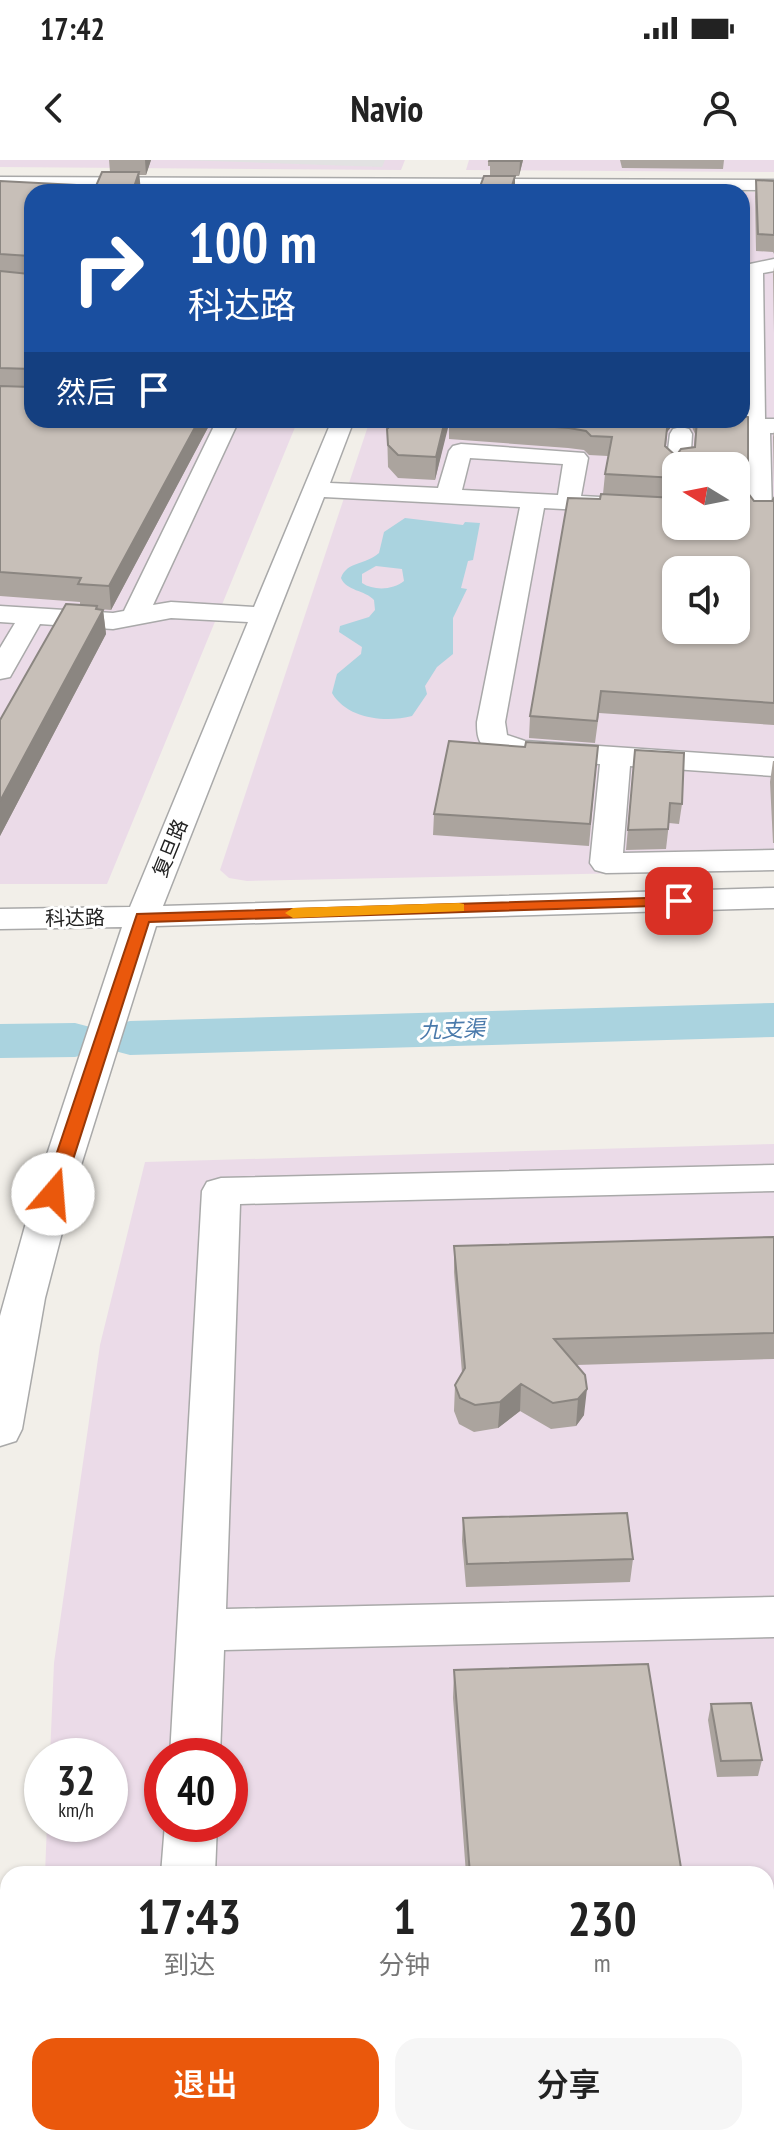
<!DOCTYPE html>
<html lang="zh">
<meta charset="utf-8">
<style>
:root{--surface:#fff;--page:#f6f6f6;--text:#222;--muted:#767676;--accent:#ea580c}
body{margin:0;font-family:"PT Sans Narrow","Noto Sans SC",sans-serif;background:var(--page);color:var(--text);height:100vh;display:flex;flex-direction:column;font-size:30px;white-space:nowrap}
*{box-sizing:border-box;margin:0}
p{font-size:26px;color:var(--muted)}
.icon{flex:none;width:44px;height:44px;fill:none;stroke:currentColor;stroke-width:2;stroke-linecap:round;stroke-linejoin:round}
.map{position:relative;flex:1;overflow:hidden}
.side{position:absolute;left:0px;top:1706px;width:774px;height:280px;display:flex;flex-direction:column;background:var(--surface);border-radius:24px 24px 0 0;box-shadow:0 2px 6px #0004}
.side>*{flex:none}
.hud{position:absolute;left:24px;top:24px;width:726px;height:244px;border-radius:24px;box-shadow:0 2px 6px #0004;background:#1a4fa0;color:#fff;overflow:hidden}
.needle{width:52px;rotate:280deg}
.tools{position:absolute;left:662px;top:292px;display:grid;gap:16px}
.tools a{display:grid;place-items:center;width:88px;height:88px;border-radius:16px;background:var(--surface);box-shadow:0 2px 6px #0004;font-size:40px}
.speed{position:absolute;left:24px;top:1578px;display:flex;gap:16px;font-size:40px;font-weight:700;text-align:center}
.speed>*{display:grid;place-content:center;width:104px;height:104px;border-radius:50%;background:var(--surface);box-shadow:0 2px 6px #0004;line-height:1}
.speed small{font-size:20px;font-weight:400}
.speed .limit{border:12px solid #d22;background:#fff;color:#111}
.pin{position:absolute;display:grid;place-items:center;width:68px;height:68px;color:#fff;margin:-34px;border-radius:16px;box-shadow:0 4px 12px #0006}
.me{position:absolute;width:88px;margin:-44px;rotate:18deg;stroke-linejoin:round;filter:drop-shadow(0 0 6px #0008)}
.turn{display:flex;align-items:center;gap:28px;height:168px;padding:0 32px;font-size:36px}
.turn .icon{width:104px;height:104px;stroke-width:2.5}
.turn b{display:block;font-size:56px;line-height:68px}
.then{display:flex;align-items:center;height:76px;padding:0 32px;background:#0003;gap:16px;font-size:30px}
.eta{display:flex;justify-content:space-evenly;align-items:center;height:136px;text-align:center}
.eta b{font-size:48px;font-weight:600;line-height:56px}
.action{display:flex;gap:16px;margin-top:auto;padding:16px 32px}
.action a{flex:1;height:92px;border-radius:24px;background:var(--accent);color:#fff;font-size:32px;font-weight:600;line-height:92px;text-align:center}
.action a+a{background:var(--page);color:var(--text)}
.status{display:flex;justify-content:space-between;align-items:center;height:56px;padding:0 40px;background:var(--surface);direction:ltr}
.status svg{height:22px;fill:currentColor}
header{display:flex;justify-content:space-between;align-items:center;height:104px;padding:0 32px;background:var(--surface);font-size:36px;font-weight:600}
.map>svg:first-child{display:block}
.industrial{fill:#ebdbe8;fill-rule:evenodd}
.parking{fill:#e2e2e2}
.water{fill:#aad3df;fill-rule:evenodd}
.lines{fill:none;stroke-linecap:round;stroke-linejoin:round}
.river{fill:#aad3df;fill-rule:evenodd}
.minor-casing{stroke:#a9a9a9;stroke-width:3}
.minor{fill:#fff;fill-rule:evenodd}
.wall{fill:#aba49e;fill-rule:evenodd}
.shaded-wall{fill:#8b8681}
.building{fill:#c7bfb8;stroke:#8b8681;stroke-width:2;fill-rule:evenodd}
.route{fill:#ea580c;stroke:#983908;stroke-width:2}
.slow{fill:#f59e0b}
.labels{text-anchor:middle;dominant-baseline:central;stroke-width:6;stroke-linejoin:round;paint-order:stroke}
.street-label{font-size:20px;fill:#222;stroke:#fff}
.water-label{font-size:22px;font-style:italic;fill:#4a7aab;stroke:#fff}
</style>
<div class="status"><b>17:42</b><svg viewBox="0 0 49 12"><path d="M0 12V9h3v3zM5 12V6h3v6zM10 12V3h3v9zM15 12V0h3v12zM26 1h20v11H26zM47 4h2v5h-2z"/></svg></div>
<header><svg class="icon" aria-label="back" viewBox="0 0 24 24"><path d="M15 5l-7 7 7 7"/></svg>Navio<svg class="icon" aria-label="person" viewBox="0 0 24 24"><circle cx="12" cy="8" r="4"/><path d="M4 21q1-7 8-7t8 7"/></svg></header>
<div class="map">
<svg width="774" height="1986" viewBox="0 0 774 1986">
<rect width="100%" height="100%" fill="#f2efe9"/>
<!-- industrial -->
<path class="industrial" d="M 0,0 L 405,0 L 401,10 L 0,7 Z
M 469,0 L 774,0 L 774,12 L 466,10 Z
M 0,31 L 32,32 L 32,260 L 298,260 L 107,724 L 0,724 Z
M 742,32 L 774,32 L 774,710 L 247,721 L 229,718 L 220,710 L 370,260 L 742,260 ZM 676,306 L 736,306 L 736,366 L 676,366 ZM 676,410 L 736,410 L 736,470 L 676,470 Z
M 774,984 L 774,1986 L 32,1986 L 33,1978 L 766,1978 L 766,1714 L 45,1714 L 47,1664 L 110,1664 L 110,1596 L 50,1596 L 54,1503 L 100,1185 L 145,1002 ZM 162,1596 L 230,1596 L 230,1664 L 162,1664 Z"/>
<!-- parking -->
<path class="parking" d="M 181,0 L 385,0 L 382,7 Z"/>
<!-- water -->
<path class="water" d="M 405,358 L 463,365 L 465,362 L 480,363 L 473,400 L 468,401 L 461,428 L 467,429 L 453,458 L 453,494 L 437,507 L 425,526 L 427,534 L 412,556 C 386,563 347,559 332,533 L 337,514 L 361,494 L 362,487 L 339,472 L 340,466 L 369,457 L 375,450 L 374,440 C 365,430 346,431 341,418 C 347,401 366,405 379,393 L 384,372 ZM 376,406 L 402,409 L 404,421 C 393,430 374,431 362,423 L 362,414 Z"/>
<g class="lines">
<!-- river -->
<path class="river" d="M 774,843 L 774,877 L 130,895 L 111,890 L 103,878 L 111,866 L 130,861 Z
M 75,863 L 94,868 L 102,880 L 94,892 L 75,897 L 0,898 L 0,864 Z"/>
<defs>
<path id="minor" d="M 0,17 L 774,20 L 774,30 L 0,27 Z
M 774,99 L 774,111 L 763,113 L 765,259 L 774,259 L 774,273 L 770,273 L 772,353 L 769,358 L 751,358 L 748,353 L 749,271 L 743,265 L 743,112 L 750,104 Z
M 217,260 L 239,260 L 153,445 L 171,442 L 254,447 L 332,260 L 354,260 L 330,323 L 438,328 L 449,291 L 453,286 L 461,284 L 584,293 L 588,298 L 581,336 L 676,341 L 676,355 L 544,348 L 505,562 L 507,575 L 525,581 L 774,598 L 774,616 L 630,606 L 623,693 L 774,690 L 774,710 L 606,713 L 595,710 L 590,703 L 600,604 C 571,602 504,606 483,586 C 477,579 477,570 477,562 L 520,347 L 324,337 L 163,746 L 774,728 L 774,748 L 156,766 L 72,1034 L 45,1138 L 22,1269 L 16,1281 L 0,1286 L 0,1156 L 34,1034 L 122,767 L 0,769 L 0,749 L 130,747 L 248,462 L 171,458 L 113,469 L 40,464 L 10,517 L 0,519 L 0,488 L 15,463 L 0,462 L 0,446 L 113,453 L 124,451 ZM 470,298 L 563,304 L 558,335 L 462,330 Z
M 681,267 L 689,269 L 692,274 L 690,306 L 676,306 L 676,313 L 666,306 L 670,274 L 673,269 Z
M 774,1005 L 774,1031 L 240,1044 L 226,1449 L 774,1437 L 774,1477 L 224,1490 L 220,1596 L 170,1596 L 202,1031 L 207,1022 L 221,1018 Z
M 165,1664 L 217,1664 L 215,1714 L 161,1714 Z
M 143,1978 L 203,1978 L 203,1986 L 143,1986 Z"/>
</defs>
<!-- minor casing -->
<use href="#minor" class="minor-casing"/>
<!-- minor -->
<use href="#minor" class="minor"/>
</g>
<!-- wall -->
<path class="wall" d="M 109,0 L 151,0 L 146,15 L 139,15 L 140,28 L 217,31 L 217,32 L 32,32 L 32,260 L 212,260 L 111,450 L 98,449 L 103,450 L 106,474 L 0,676 L 0,560 L 80,445 L 80,442 L 0,436 L 0,21 L 96,26 L 110,12 Z
M 488,0 L 523,0 L 519,16 L 515,16 L 515,32 L 490,16 L 490,6 L 488,6 Z
M 620,0 L 724,0 L 723,9 L 622,8 Z
M 756,20 L 774,21 L 774,94 L 773,92 L 756,91 L 755,37 Z
M 774,107 L 774,173 L 773,114 Z
M 449,260 L 742,260 L 748,333 L 754,341 L 772,341 L 774,338 L 774,565 L 599,553 L 595,583 L 529,578 L 530,556 L 600,339 L 603,334 L 605,314 L 608,296 L 589,295 L 584,290 L 568,288 L 449,279 ZM 682,264 L 692,267 L 695,274 L 694,287 L 676,296 L 666,287 L 667,272 L 672,266 ZM 676,306 L 736,366 L 676,366 Z
M 449,260 L 435,320 L 398,318 L 388,307 L 387,269 Z
M 774,271 L 774,324 L 773,277 Z
M 598,586 L 589,686 L 433,675 L 434,654 L 525,587 Z
M 635,590 L 682,644 L 679,664 L 669,663 L 666,689 L 626,690 Z
M 773,601 L 774,601 L 774,683 L 773,683 L 770,622 Z
M 774,1077 L 774,1199 L 576,1205 L 584,1255 L 576,1266 L 551,1269 L 520,1251 L 498,1268 L 474,1272 L 459,1264 L 454,1251 L 455,1225 L 462,1213 L 454,1112 L 454,1086 Z
M 463,1358 L 633,1399 L 630,1422 L 466,1427 L 462,1381 Z
M 454,1510 L 682,1714 L 466,1714 L 453,1538 Z
M 711,1544 L 762,1600 L 758,1616 L 717,1617 L 708,1560 Z
M 486,1978 L 717,1978 L 715,1986 L 487,1986 Z"/>
<!-- shaded-wall -->
<path class="shaded-wall" d="M 145,0 L 151,0 L 146,15 Z
M 520,0 L 523,0 L 519,16 L 520,1 Z
M 139,12 L 141,31 L 134,27 Z
M 515,16 L 515,32 L 510,32 Z
M 199,260 L 212,260 L 111,450 L 109,426 Z
M 445,260 L 449,260 L 449,264 L 435,320 L 436,297 Z
M 668,260 L 682,260 L 682,264 L 672,266 L 667,272 L 663,306 Z
M 97,446 L 99,458 L 103,450 L 106,474 L 0,676 L 0,641 Z
M 521,1224 L 520,1251 L 498,1268 L 500,1242 Z
M 587,1229 L 584,1255 L 576,1266 L 578,1239 Z"/>
<!-- building -->
<path class="building" d="M 491,0 L 520,0 L 520,1 L 490,1 Z
M 102,12 L 139,12 L 134,27 L 217,31 L 216,32 L 32,32 L 32,98 L 30,96 L 0,94 L 0,21 L 96,26 Z
M 484,16 L 515,16 L 510,32 L 478,32 Z
M 756,20 L 774,21 L 774,75 L 758,74 Z
M 0,111 L 29,114 L 32,111 L 32,260 L 199,260 L 109,426 L 78,424 L 81,418 L 0,412 L 0,226 L 31,227 L 32,209 L 0,208 Z
M 742,256 L 748,257 L 748,333 L 754,341 L 772,341 L 774,338 L 774,543 L 601,531 L 597,561 L 530,556 L 568,338 L 600,339 L 601,334 L 676,338 L 676,366 L 736,366 L 736,306 L 676,306 L 676,318 L 605,314 L 612,277 L 591,276 L 586,271 L 569,268 L 451,260 L 668,260 L 665,286 L 676,296 L 681,289 L 695,287 L 697,260 L 742,260 ZM 676,410 L 736,410 L 736,470 L 676,470 Z
M 396,260 L 445,260 L 436,297 L 398,295 L 388,285 L 387,269 Z
M 66,444 L 97,446 L 96,449 L 103,450 L 0,641 L 0,560 Z
M 449,581 L 525,587 L 526,582 L 598,586 L 590,664 L 434,654 Z
M 635,590 L 684,593 L 682,644 L 670,643 L 668,669 L 628,670 Z
M 774,1077 L 774,1173 L 554,1179 L 585,1215 L 587,1229 L 578,1239 L 553,1243 L 521,1224 L 500,1242 L 475,1245 L 460,1238 L 455,1225 L 465,1208 L 454,1086 Z
M 627,1353 L 633,1399 L 467,1404 L 463,1358 Z
M 648,1504 L 682,1714 L 470,1714 L 454,1510 Z
M 751,1543 L 762,1600 L 721,1601 L 711,1544 Z"/>
<!-- route -->
<path class="route" d="M 679,737 L 687,741 L 685,745 L 149,762 L 62,1034 L 53,1040 L 43,1034 L 137,754 Z"/>
<!-- slow -->
<path class="slow" d="M 459,743 L 464,744 L 464,751 L 293,758 L 285,753 L 293,748 Z"/>
<g class="labels">
<!-- street labels -->
<g class="street-label">
<text transform="translate(170 688) rotate(-68)">复旦路</text>
<text transform="translate(75 758) rotate(-1)">科达路</text>
</g>
<!-- water labels -->
<g class="water-label">
<text transform="translate(452 869) rotate(-2)">九支渠</text>
</g>
</g>
</svg>
<div class="tools">
<a><svg class="needle" viewBox="-14 -14 28 28"><path d="M0-13l5 13h-10z" fill="#e53935"/><path d="M0 13l5-13h-10z" fill="#767676"/></svg></a>
<a><svg class="icon" aria-label="sound" viewBox="0 0 24 24"><path d="M4 9h4l5-4v14l-5-4H4zM17 9q2 3 0 6"/></svg></a>
</div>
<div class="speed"><div>32<small>km/h</small></div><div class="limit">40</div></div>
<div class="pin" style="left:679px;top:741px;background:#d93025"><svg class="icon" aria-label="arrive" viewBox="0 0 24 24"><path d="M6 21V4h12l-3 4 3 4H6"/></svg></div>
<svg class="me" style="left:53px;top:1034px" viewBox="-20 -20 40 40"><circle r="19" fill="#fff"/><path d="M0-13L10 11 0 6-10 11z" fill="#ea580c"/></svg>
<div class="hud">
<div class="turn"><svg class="icon" aria-label="right" viewBox="0 0 24 24"><path d="M7 20v-9h11M14 6l5 5-5 5"/></svg><div><b>100 m</b>科达路</div></div>
<div class="then">然后<svg class="icon" aria-label="arrive" viewBox="0 0 24 24"><path d="M6 21V4h12l-3 4 3 4H6"/></svg></div>
</div>
<section class="side">
<div class="eta">
<div><b>17:43</b><p>到达</p></div>
<div><b>1</b><p>分钟</p></div>
<div><b>230</b><p>m</p></div>
</div>
<div class="action"><a>退出</a><a>分享</a></div>
</section>
</div>
